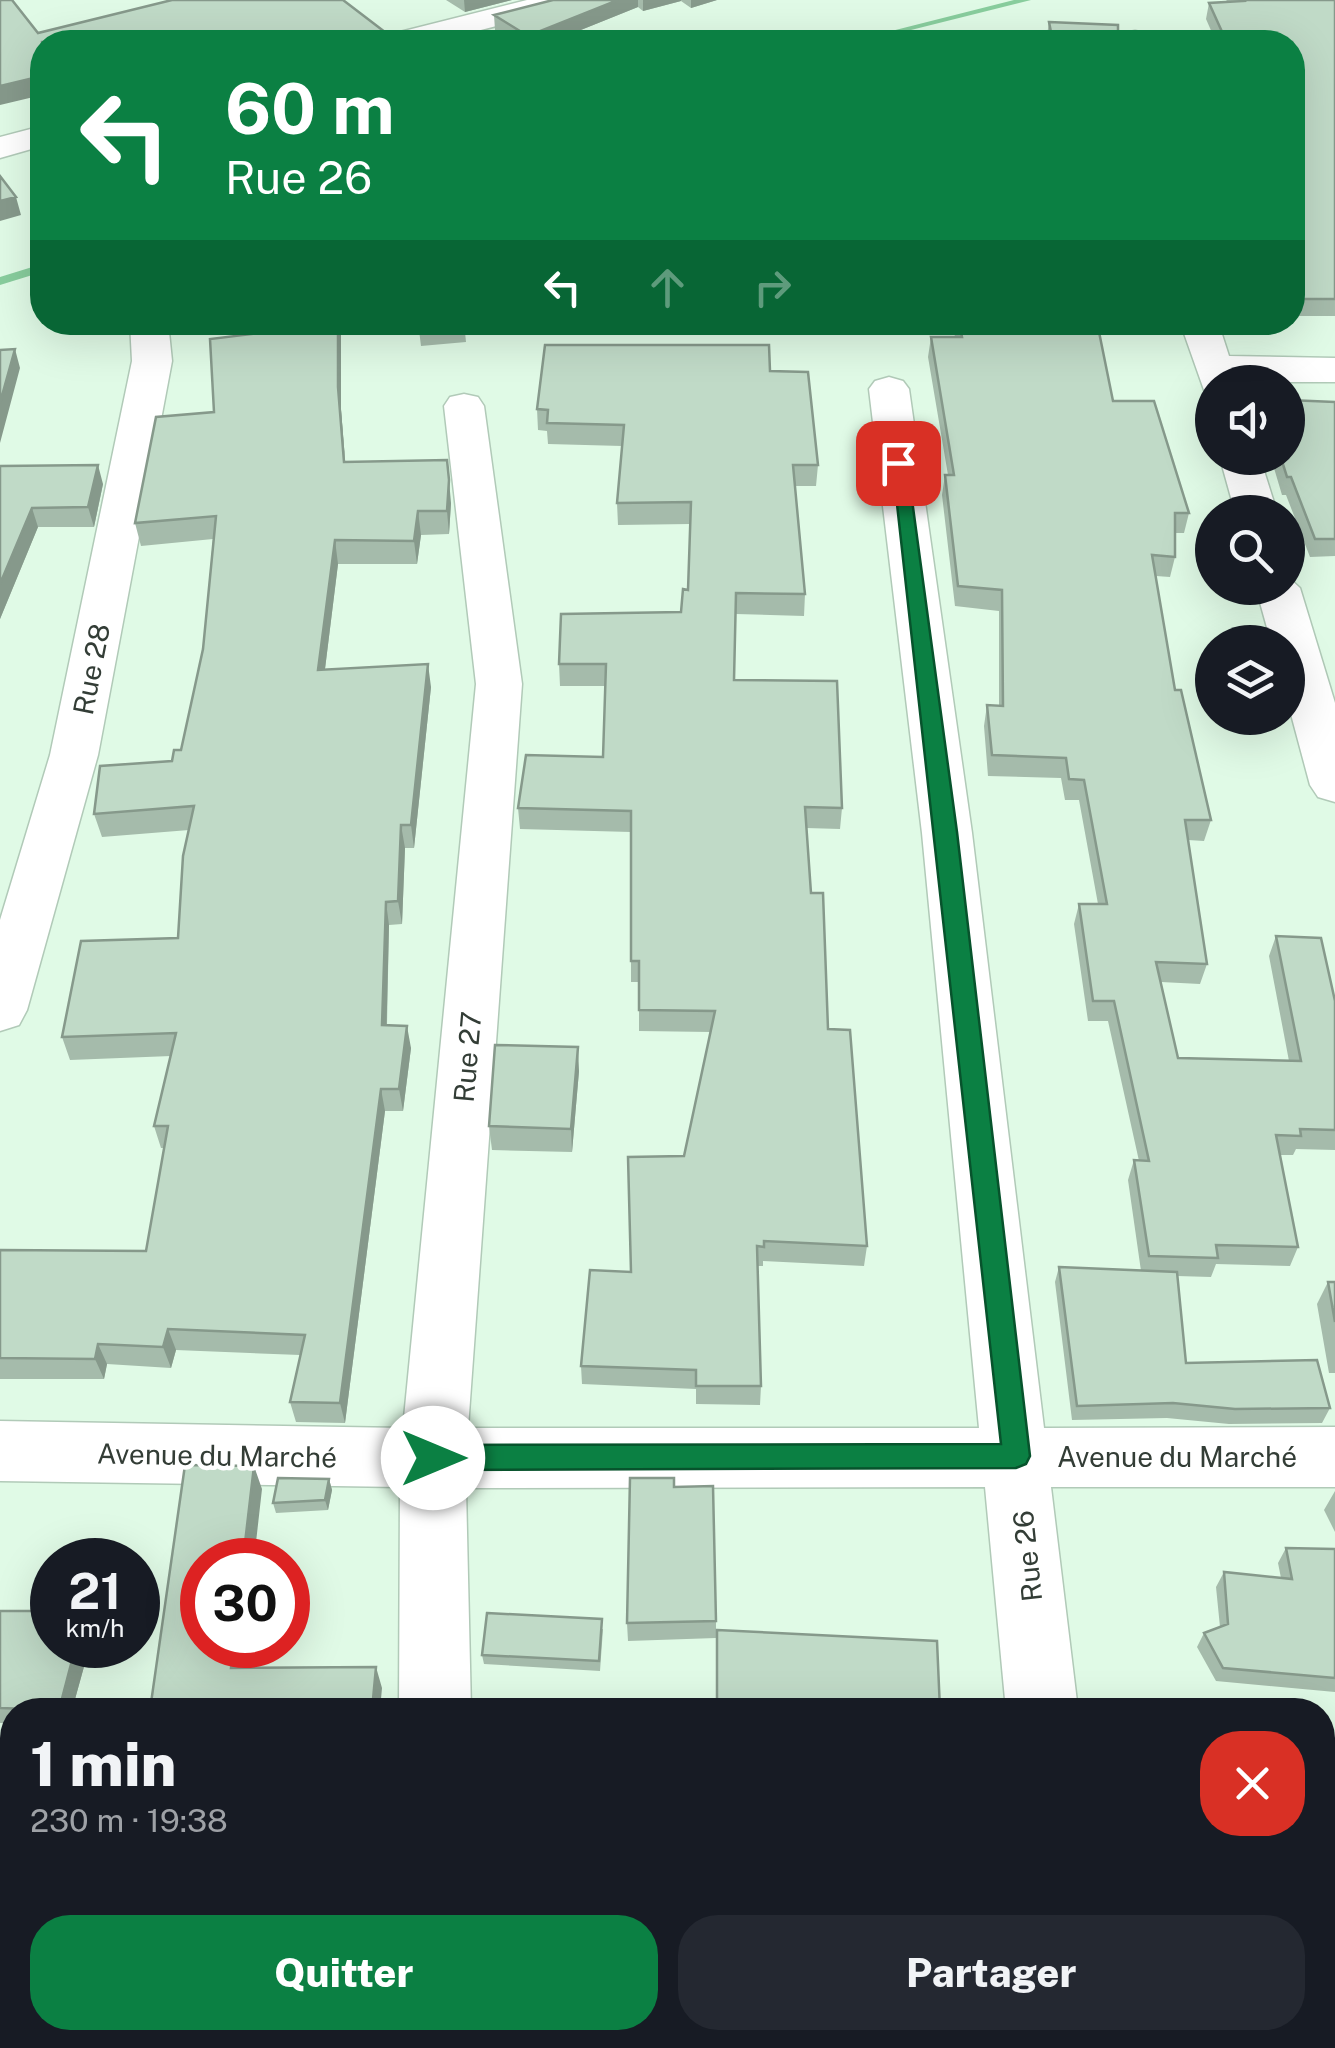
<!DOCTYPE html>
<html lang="fr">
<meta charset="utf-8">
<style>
:root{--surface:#171b24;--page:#242831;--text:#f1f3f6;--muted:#9ea1a6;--accent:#0b8043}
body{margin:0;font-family:"Public Sans",sans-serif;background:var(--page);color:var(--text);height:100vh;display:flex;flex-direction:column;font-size:38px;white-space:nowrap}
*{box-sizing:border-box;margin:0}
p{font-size:32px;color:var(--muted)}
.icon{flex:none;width:55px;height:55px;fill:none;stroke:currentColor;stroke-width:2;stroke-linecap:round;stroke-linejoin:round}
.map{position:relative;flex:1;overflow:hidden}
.side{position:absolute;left:0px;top:1698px;width:1335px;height:352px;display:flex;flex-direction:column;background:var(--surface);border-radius:40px 40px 0 0;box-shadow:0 10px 40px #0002}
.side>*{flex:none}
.guide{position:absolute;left:30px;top:30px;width:1275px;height:305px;border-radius:40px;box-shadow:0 10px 40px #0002;background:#0b8043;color:#fff;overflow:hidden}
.tools{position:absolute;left:1195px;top:365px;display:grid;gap:20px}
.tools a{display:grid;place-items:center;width:110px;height:110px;border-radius:50%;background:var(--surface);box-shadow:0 10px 40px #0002;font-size:50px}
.speed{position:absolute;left:30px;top:1538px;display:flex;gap:20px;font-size:50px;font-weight:700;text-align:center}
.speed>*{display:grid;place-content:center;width:130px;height:130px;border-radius:50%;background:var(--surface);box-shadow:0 10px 40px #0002;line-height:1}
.speed small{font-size:25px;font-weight:400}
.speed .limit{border:15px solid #d22;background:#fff;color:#111}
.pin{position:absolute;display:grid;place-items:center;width:85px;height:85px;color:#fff;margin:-42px;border-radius:20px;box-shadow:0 5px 15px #0006}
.me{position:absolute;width:110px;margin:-55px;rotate:90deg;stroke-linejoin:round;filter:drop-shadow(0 0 8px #0008)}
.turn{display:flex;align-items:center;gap:35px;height:210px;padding:0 30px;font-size:45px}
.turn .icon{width:130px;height:130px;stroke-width:2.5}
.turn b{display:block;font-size:70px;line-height:85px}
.lanes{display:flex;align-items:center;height:95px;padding:0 30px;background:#0003;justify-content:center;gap:50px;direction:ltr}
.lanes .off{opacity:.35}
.round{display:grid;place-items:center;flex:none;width:105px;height:105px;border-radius:40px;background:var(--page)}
.head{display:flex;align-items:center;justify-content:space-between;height:170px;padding:0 30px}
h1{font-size:60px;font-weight:800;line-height:75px}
.button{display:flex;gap:20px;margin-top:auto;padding:20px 30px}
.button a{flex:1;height:115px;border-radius:40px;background:var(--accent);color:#fff;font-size:40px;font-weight:800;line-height:115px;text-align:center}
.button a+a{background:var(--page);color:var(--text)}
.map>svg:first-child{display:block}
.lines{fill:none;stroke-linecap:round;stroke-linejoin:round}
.stream{fill:#88cd9d;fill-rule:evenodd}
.street-casing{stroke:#b1cab8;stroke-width:3}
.street{fill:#fff;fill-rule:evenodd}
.wall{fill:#a5bbab}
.shaded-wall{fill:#86998b}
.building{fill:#c0dac7;stroke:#86998b;stroke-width:2.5}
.route{fill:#0b8043;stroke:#07532c;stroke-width:2.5}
.labels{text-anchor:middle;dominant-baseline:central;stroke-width:9;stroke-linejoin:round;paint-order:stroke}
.street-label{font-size:28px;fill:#333d36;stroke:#fff}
</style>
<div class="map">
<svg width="1335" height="2048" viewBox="0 0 1335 2048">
<rect width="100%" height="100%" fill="#e0fae6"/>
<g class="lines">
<!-- stream -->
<path class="stream" d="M 1014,0 L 1031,0 L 863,42 L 848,42 Z
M 42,264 L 42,272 L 0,285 L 0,277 Z"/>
<defs>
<path id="street" d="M 527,0 L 579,0 L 575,6 L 434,42 L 383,42 L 388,35 Z
M 1135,31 L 1146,33 L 1150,42 L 1120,42 L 1124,33 Z
M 42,126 L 42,146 L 0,158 L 0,137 Z
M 130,322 L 168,322 L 172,361 L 98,755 L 27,1010 L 19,1025 L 0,1031 L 0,920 L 50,755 L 132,361 Z
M 1180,322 L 1218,322 L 1229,356 L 1335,358 L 1335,382 L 1212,382 L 1212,393 L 1204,390 Z
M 889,377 L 903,381 L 909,389 L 972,833 L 1044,1428 L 1335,1427 L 1335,1487 L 1051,1487 L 1078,1710 L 1006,1710 L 985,1487 L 466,1488 L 471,1710 L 399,1710 L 400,1487 L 0,1481 L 0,1421 L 403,1428 L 476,684 L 444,406 L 450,397 L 464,394 L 478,397 L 484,406 L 522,684 L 468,1428 L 979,1428 L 922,833 L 869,389 L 875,381 Z
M 1220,458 L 1260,458 L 1277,512 L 1235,512 Z
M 1288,577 L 1300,588 L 1335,703 L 1335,802 L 1318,797 L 1310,785 L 1288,703 L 1288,642 L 1271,642 L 1256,588 L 1288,588 Z
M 398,2038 L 477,2038 L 479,2048 L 399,2048 Z
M 1035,2038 L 1114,2038 L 1116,2048 L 1036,2048 Z"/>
</defs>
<!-- street casing -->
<use href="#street" class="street-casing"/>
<!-- street -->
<use href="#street" class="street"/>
</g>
<!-- wall -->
<path class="wall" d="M 446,0 L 512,0 L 465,12 Z
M 553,0 L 717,0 L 691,8 L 681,1 L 643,11 L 638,7 L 551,42 L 515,42 L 495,30 L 494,15 Z
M 1226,0 L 1335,0 L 1335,316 L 1292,316 L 1292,42 L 1207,42 L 1209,35 L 1213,35 L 1206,19 L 1209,3 L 1228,2 Z
M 1049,22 L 1118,42 L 1046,42 Z
M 418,322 L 464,322 L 466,342 L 421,346 Z
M 952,322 L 1097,322 L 1113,401 L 1189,513 L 1184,533 L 1175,533 L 1175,557 L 1170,577 L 1156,576 L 1175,690 L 1211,820 L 1204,841 L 1188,840 L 1207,964 L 1200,984 L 1161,982 L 1178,1058 L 1289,1061 L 1269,956 L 1276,936 L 1335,1001 L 1335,1150 L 1296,1149 L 1293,1155 L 1280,1155 L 1298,1247 L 1290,1266 L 1216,1264 L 1211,1277 L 1177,1276 L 1186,1363 L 1330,1408 L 1322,1423 L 1229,1424 L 1167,1418 L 1072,1420 L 1055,1282 L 1059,1267 L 1141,1271 L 1128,1180 L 1134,1160 L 1139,1161 L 1108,1021 L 1088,1021 L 1074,924 L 1079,904 L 1098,904 L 1079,800 L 1065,800 L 1061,778 L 988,776 L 984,726 L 987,705 L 999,706 L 999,611 L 955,606 L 942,495 L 945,475 L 948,475 L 928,357 L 931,337 L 955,337 Z
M 770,371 L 818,465 L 816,486 L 795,486 L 805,594 L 804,616 L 736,614 L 734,680 L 842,808 L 840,829 L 806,828 L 811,893 L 828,1029 L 867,1246 L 864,1266 L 763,1261 L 763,1266 L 757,1266 L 761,1386 L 760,1405 L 696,1404 L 696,1389 L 582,1384 L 581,1366 L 631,1272 L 684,1156 L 711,1032 L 639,1031 L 639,982 L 631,982 L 631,832 L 520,829 L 518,808 L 603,757 L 606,686 L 560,686 L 559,664 L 681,612 L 688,590 L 690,524 L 618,525 L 617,503 L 622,446 L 548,444 L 547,431 L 538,430 L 537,409 Z
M 1335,402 L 1335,556 L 1310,557 L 1286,495 L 1282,495 L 1271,458 L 1288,458 Z
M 341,410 L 345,462 L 451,503 L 449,534 L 421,535 L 417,564 L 338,564 L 325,669 L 431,687 L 414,848 L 405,848 L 402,924 L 389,925 L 387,1025 L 411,1048 L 403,1111 L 385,1111 L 345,1423 L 296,1422 L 290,1402 L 300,1355 L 176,1350 L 171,1368 L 107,1364 L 104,1379 L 0,1379 L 0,1250 L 146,1251 L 164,1148 L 161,1148 L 154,1126 L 171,1056 L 70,1060 L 62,1037 L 178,938 L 189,830 L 102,837 L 94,814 L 172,761 L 181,750 L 203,649 L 213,539 L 141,546 L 135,523 Z
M 0,466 L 103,484 L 94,527 L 38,527 L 0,619 Z
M 579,1071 L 572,1152 L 492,1150 L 489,1126 Z
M 1328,1282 L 1335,1282 L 1335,1373 L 1329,1373 L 1317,1304 Z
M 329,1479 L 332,1490 L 328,1510 L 276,1513 L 273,1503 Z
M 674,1487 L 716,1621 L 716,1638 L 628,1641 L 627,1623 Z
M 1335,1491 L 1335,1532 L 1324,1510 Z
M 1286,1548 L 1335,1549 L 1335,1692 L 1216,1681 L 1197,1647 L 1204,1633 L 1220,1627 L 1216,1587 L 1224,1572 L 1281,1578 L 1278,1563 Z
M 0,1611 L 90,1645 L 72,1710 L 12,1710 L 12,1723 L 0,1723 Z
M 603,1629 L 600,1671 L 484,1664 L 482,1655 Z
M 0,1802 L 12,1802 L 12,2009 L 0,2010 Z"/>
<!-- shaded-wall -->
<path class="shaded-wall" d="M 464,0 L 512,0 L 465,12 Z
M 618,0 L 638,0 L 638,7 L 551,42 L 529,42 L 528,36 Z
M 643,0 L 681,0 L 681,1 L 643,11 Z
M 691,0 L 717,0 L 691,8 Z
M 42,76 L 42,95 L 0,105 L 0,86 Z
M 16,197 L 21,215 L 0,221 L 0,201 Z
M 338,322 L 341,322 L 341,410 L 347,484 L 338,387 Z
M 15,349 L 20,368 L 0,443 L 0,403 Z
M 98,465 L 103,484 L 94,527 L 88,507 Z
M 449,480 L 451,503 L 449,534 L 447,511 Z
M 32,508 L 38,527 L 0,619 L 0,584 Z
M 418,511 L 421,535 L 417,564 L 414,541 Z
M 335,540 L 338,564 L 322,693 L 318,670 Z
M 428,664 L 431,687 L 414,848 L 411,825 Z
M 401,825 L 405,848 L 402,924 L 398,901 Z
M 386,902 L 389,925 L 386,1048 L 382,1025 Z
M 407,1026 L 411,1048 L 403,1111 L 399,1089 Z
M 578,1047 L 579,1071 L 572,1152 L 571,1129 Z
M 381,1089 L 385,1111 L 345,1423 L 340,1403 Z
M 168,1329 L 176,1350 L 171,1368 L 163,1347 Z
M 98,1344 L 107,1364 L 104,1379 L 95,1359 Z
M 254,1466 L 262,1489 L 254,1560 L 243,1560 Z
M 329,1479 L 332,1490 L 328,1510 L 325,1500 Z
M 76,1645 L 90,1645 L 72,1710 L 59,1710 Z
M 234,1645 L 245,1645 L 240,1688 L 231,1668 Z
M 376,1667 L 382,1688 L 380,1710 L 372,1710 Z"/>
<!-- building -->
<path class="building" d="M 0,0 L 12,0 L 38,33 L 172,0 L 343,0 L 398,42 L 42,42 L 42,76 L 0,86 Z
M 553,0 L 618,0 L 528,36 L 494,15 Z
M 1243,0 L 1335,0 L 1335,299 L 1292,299 L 1292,42 L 1210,42 L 1209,35 L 1223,34 L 1209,3 L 1244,1 Z
M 1049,22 L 1118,25 L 1118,42 L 1053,42 Z
M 0,176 L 16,197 L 0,201 Z
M 251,322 L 338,322 L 338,387 L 344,462 L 447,460 L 449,480 L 447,511 L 418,511 L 414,541 L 335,540 L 318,670 L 428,664 L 411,825 L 401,825 L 398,901 L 386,902 L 382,1025 L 407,1026 L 399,1089 L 381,1089 L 340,1403 L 290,1402 L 305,1335 L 168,1329 L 163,1347 L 98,1344 L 95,1359 L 0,1358 L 0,1250 L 146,1251 L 168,1126 L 154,1126 L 176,1033 L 62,1037 L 81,941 L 178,938 L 183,856 L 194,806 L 94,814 L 100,766 L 172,761 L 174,750 L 181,750 L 203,649 L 216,516 L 135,523 L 156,417 L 214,412 L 210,339 L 252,334 Z
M 959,322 L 1097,322 L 1113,401 L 1154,401 L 1189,513 L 1175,513 L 1175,557 L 1152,555 L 1175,690 L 1181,690 L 1211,820 L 1185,820 L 1207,964 L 1156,962 L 1178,1058 L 1301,1061 L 1276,936 L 1321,938 L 1335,1001 L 1335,1130 L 1300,1129 L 1301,1136 L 1276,1135 L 1298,1247 L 1216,1245 L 1218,1258 L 1149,1256 L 1134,1160 L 1149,1161 L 1114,1001 L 1093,1001 L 1079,904 L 1107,904 L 1084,780 L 1069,779 L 1066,758 L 992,755 L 987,705 L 1003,706 L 1002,590 L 958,586 L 945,475 L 954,475 L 931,337 L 962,337 Z
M 545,345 L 769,345 L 770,371 L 808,372 L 818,465 L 793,465 L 805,594 L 736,593 L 734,680 L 837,681 L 842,808 L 805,807 L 811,893 L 823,893 L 828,1029 L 850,1030 L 867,1246 L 764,1241 L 764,1247 L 757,1246 L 761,1386 L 696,1386 L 696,1370 L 581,1366 L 590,1270 L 631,1272 L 628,1157 L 684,1156 L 715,1011 L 639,1010 L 639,961 L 631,961 L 631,811 L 518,808 L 526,755 L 603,757 L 606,664 L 559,664 L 561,614 L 681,612 L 683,589 L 688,590 L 691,502 L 617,503 L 624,425 L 547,423 L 548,410 L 537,409 Z
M 15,349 L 0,403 L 0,350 Z
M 1288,400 L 1335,402 L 1335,539 L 1315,539 L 1291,477 L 1287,477 L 1281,458 L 1288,458 Z
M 98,465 L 88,507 L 32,508 L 0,584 L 0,466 Z
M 495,1045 L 578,1047 L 571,1129 L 489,1126 Z
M 1059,1267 L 1177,1272 L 1186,1363 L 1317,1360 L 1330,1408 L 1235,1409 L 1173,1403 L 1077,1406 Z
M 1328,1282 L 1335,1282 L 1335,1322 Z
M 185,1465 L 254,1466 L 243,1560 L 202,1560 L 202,1645 L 234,1645 L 231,1668 L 376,1667 L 372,1710 L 150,1710 Z
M 278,1478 L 329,1479 L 325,1500 L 273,1503 Z
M 630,1478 L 674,1478 L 674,1487 L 713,1486 L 716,1621 L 627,1623 Z
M 1286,1548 L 1335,1549 L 1335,1678 L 1223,1668 L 1204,1633 L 1228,1624 L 1224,1572 L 1292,1579 Z
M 0,1611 L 52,1611 L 52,1645 L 76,1645 L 59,1710 L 0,1708 Z
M 487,1613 L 602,1619 L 599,1661 L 482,1655 Z
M 717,1630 L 937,1641 L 940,1710 L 717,1710 Z
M 0,1802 L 12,1802 L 12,1993 L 0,1994 Z
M 476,2038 L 603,2038 L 603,2048 L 455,2048 L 456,2039 L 475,2039 Z"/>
<!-- route -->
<path class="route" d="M 892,459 L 907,463 L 957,832 L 1030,1456 L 1026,1464 L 1016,1468 L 433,1470 L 424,1466 L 420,1458 L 424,1449 L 433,1445 L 1001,1444 Z"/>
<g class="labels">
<!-- street labels -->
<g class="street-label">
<text transform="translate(91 669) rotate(-79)">Rue 28</text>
<text transform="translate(467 1057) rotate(-85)">Rue 27</text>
<text transform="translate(217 1455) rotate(1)">Avenue du Marché</text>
<text x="1177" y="1456">Avenue du Marché</text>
<text transform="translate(1027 1556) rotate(-96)">Rue 26</text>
</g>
</g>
</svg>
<div class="tools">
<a><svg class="icon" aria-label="sound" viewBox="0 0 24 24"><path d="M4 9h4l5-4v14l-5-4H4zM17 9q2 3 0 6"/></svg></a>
<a><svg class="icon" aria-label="search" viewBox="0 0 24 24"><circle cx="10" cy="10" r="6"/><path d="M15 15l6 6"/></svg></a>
<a><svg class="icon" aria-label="layers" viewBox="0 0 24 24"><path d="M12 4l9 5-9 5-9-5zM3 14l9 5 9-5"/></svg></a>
</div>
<div class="speed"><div>21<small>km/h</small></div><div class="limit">30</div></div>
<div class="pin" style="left:898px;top:463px;background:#d93025"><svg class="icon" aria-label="arrive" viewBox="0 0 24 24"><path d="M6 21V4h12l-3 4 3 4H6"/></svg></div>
<svg class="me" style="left:433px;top:1458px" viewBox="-20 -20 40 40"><circle r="19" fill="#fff"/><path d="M0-13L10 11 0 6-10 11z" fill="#0b8043"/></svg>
<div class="guide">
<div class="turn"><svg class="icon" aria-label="left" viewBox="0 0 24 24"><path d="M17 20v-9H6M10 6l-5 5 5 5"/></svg><div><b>60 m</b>Rue 26</div></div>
<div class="lanes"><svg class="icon" aria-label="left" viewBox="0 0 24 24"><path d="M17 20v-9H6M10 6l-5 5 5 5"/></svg><svg class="icon off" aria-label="ahead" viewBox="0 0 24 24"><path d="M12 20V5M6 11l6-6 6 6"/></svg><svg class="icon off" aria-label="right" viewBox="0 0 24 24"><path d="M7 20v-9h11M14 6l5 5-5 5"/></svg></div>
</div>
<section class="side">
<div class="head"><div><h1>1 min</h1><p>230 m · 19:38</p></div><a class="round" style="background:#d93025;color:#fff"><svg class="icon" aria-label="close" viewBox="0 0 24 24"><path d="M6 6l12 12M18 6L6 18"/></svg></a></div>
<div class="button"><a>Quitter</a><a>Partager</a></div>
</section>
</div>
